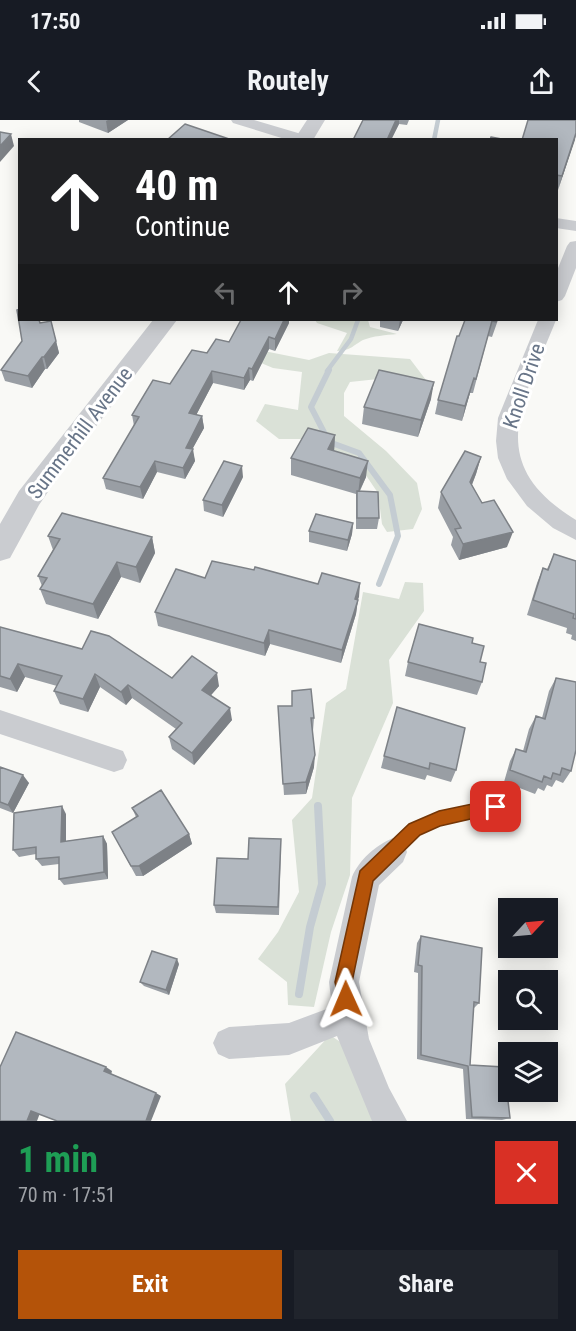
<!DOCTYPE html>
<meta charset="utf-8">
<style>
:root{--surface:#171b24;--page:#20242c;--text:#f1f3f6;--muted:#9ea1a6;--accent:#b45309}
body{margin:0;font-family:"Roboto Condensed",sans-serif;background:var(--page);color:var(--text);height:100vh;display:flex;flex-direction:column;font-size:22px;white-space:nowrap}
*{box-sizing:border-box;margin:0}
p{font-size:20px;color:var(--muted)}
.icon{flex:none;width:33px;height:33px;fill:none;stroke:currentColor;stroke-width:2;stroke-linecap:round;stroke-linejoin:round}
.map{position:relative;height:1001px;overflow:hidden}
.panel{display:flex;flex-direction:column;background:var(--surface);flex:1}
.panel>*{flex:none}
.banner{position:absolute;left:18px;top:18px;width:540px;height:183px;border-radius:0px;box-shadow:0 3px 15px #0003;background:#202124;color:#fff;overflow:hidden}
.needle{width:39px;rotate:64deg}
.buttons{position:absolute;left:498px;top:778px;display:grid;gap:12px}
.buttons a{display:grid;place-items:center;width:60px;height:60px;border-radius:0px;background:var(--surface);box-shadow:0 3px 15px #0003;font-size:30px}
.pin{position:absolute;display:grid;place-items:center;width:51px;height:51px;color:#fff;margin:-26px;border-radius:12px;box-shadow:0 3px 9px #0006}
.me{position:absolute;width:66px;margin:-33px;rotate:359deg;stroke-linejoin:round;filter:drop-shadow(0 0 4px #0008)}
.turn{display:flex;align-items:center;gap:21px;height:126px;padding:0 18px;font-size:27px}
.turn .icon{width:78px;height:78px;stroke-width:2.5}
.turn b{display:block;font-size:42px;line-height:51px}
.lanes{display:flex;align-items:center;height:57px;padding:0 18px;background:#0003;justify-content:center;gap:30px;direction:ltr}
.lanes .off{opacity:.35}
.round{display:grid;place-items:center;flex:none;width:63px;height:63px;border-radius:0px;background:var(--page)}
.overview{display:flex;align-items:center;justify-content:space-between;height:102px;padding:0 18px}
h1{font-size:36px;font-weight:700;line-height:45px;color:#1e9e55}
.button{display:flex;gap:12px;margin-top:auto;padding:12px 18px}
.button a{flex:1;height:69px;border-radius:0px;background:var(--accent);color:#fff;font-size:24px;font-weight:700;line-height:69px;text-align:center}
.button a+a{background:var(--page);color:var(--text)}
.status{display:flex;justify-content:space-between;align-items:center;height:42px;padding:0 30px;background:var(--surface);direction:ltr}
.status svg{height:16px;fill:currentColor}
header{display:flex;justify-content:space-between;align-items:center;height:78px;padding:0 18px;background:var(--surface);font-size:27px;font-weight:700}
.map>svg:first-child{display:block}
.green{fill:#dae1d7}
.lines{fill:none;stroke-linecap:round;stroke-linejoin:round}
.stream-far2{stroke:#c4ccd2;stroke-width:4.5}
.stream-far1{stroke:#c4ccd2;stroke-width:6}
.stream{stroke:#c4ccd2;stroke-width:8}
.service{fill:#caccd0;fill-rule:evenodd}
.minor{fill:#caccd0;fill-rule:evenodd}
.tertiary{fill:#caccd0;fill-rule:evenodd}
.wall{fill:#999ea4}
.shaded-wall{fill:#7d8186}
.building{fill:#b2b8bf;stroke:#7d8186;stroke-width:1.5}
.route{fill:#b45309;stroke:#753606;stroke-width:1.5}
.labels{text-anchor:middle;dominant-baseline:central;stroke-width:6;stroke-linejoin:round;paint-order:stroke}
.street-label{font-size:21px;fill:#687588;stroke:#fff}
</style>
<div class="status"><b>17:50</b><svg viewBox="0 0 49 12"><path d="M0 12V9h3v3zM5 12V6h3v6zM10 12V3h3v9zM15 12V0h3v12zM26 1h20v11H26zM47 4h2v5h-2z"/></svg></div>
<header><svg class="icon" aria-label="back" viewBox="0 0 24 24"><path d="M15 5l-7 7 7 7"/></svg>Routely<svg class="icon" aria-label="share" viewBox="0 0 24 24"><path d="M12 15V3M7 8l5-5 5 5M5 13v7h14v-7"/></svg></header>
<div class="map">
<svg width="576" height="1001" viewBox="0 0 576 1001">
<rect width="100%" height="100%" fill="#f9f9f6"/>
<!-- green -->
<path class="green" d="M 315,200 L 368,200 L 370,207 L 397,214 C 386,215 373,216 363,220 C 352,226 352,230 337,231 L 347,213 L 317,203 Z
M 254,229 L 309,240 L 329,233 L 410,239 L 429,264 L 378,259 L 350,262 L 344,273 L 344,296 L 386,331 L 417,363 L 422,389 L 413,409 L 387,412 L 382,404 L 378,373 L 361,348 L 342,334 L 311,319 L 279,319 L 256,301 L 265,284 L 298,290 L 302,252 L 273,248 L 254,240 Z
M 405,462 L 423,463 L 424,491 L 389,540 L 393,583 L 352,678 L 350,755 L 331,812 L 314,887 L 288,885 L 287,862 L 258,839 L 278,812 L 299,772 L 292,700 L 312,678 L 326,583 L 346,569 L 363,472 L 399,479 Z
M 330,915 L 374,945 L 380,1001 L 291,1001 L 285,964 Z"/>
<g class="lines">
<!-- stream-far2 -->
<path class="stream-far2" d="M 434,20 L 438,0
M 327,251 L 351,219 L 358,200"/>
<!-- stream-far1 -->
<path class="stream-far1" d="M 329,250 L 311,287 L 329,322 L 359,333 L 390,375 L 398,416 L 379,464"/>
<!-- stream -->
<path class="stream" d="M 299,874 L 310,807 L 322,764 L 318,686
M 314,976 L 330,1001"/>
<!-- service -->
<path class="service" d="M 514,677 L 519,679 L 521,684 L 519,689 L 439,706 L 419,714 L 398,737 L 393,739 L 388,737 L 386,732 C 404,689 474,685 514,677 Z"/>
<!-- minor -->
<path class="minor" d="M 231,0 L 254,0 L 308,16 L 311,19 L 288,20 L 233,3 Z
M 556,98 L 576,101 L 576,111 L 556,108 Z
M 576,121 L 576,148 L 565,176 L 562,180 L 556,182 L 556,153 L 567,126 L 570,122 Z
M 538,200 L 556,200 C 524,281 481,342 576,400 L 576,420 L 553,408 L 527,386 L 507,359 L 498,338 L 496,321 L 498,298 Z
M 0,590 L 123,631 L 127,640 L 123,649 L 114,652 L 0,614 Z
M 393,718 L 403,722 L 407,732 L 403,742 L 379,765 L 359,862 L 369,919 L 389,968 L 407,1001 L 372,1001 L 337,916 L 289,935 L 229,939 L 218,934 L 213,923 L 218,912 L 229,907 L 289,903 L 332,887 L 329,862 L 352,757 C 359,740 376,725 393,718 Z"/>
<!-- tertiary -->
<path class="tertiary" d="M 307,0 L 325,0 L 313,20 L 294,20 Z
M 153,200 L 177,200 L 65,347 L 39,385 L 10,438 L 0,441 L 0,404 L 19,371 Z"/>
</g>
<!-- wall -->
<path class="wall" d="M 79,0 L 128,0 L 108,13 L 79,2 Z
M 363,0 L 409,0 L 407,5 L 399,4 L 391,20 L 353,20 Z
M 576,15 L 558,70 L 556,69 L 556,20 Z
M 380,200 L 403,200 L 398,211 L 380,207 Z
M 465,200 L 498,200 L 492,217 L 488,216 L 473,273 L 470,273 L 462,301 L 435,294 L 438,280 Z
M 51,201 L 59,233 L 47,249 L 45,249 L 32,268 L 5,261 L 1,250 L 40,203 Z
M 289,203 L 275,231 L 269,229 L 253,261 L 250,260 L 244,270 L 213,263 L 196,295 L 202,296 L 204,308 L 192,329 L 195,341 L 185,359 L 157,352 L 143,379 L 106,369 L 103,358 L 134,306 L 132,295 L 207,233 L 229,222 Z
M 431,279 L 418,317 L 362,304 L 364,287 Z
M 335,315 L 334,331 L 366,357 L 360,371 L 379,398 L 377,409 L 356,409 L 356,374 L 291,355 L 291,338 Z
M 481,337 L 476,354 L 472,365 L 507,427 L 459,440 L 451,425 L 453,417 L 438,388 L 441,372 Z
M 243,357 L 223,397 L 204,391 L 203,380 Z
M 353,403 L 352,414 L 347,431 L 309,422 L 309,411 Z
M 48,416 L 152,417 L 155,433 L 140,463 L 121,457 L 98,499 L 46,484 L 40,469 L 42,466 L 38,456 L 53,430 Z
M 554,434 L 576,441 L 576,521 L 571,519 L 572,515 L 566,513 L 567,508 L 527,495 L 537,463 L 543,448 L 547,449 Z
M 205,458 L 318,464 L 360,463 L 356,494 L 341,543 L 270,524 L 265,536 L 158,506 L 155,492 Z
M 0,507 L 172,558 L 219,566 L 211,575 L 232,600 L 194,645 L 172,629 L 169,617 L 176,609 L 132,578 L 126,585 L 100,567 L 88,592 L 60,584 L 54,571 L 57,566 L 25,557 L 17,572 L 0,567 Z
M 472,523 L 480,542 L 482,562 L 477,575 L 405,556 L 408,542 Z
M 556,558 L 571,651 L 563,663 L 556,660 L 552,667 L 547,665 L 544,671 L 538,668 L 535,674 L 504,662 L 510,641 L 516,629 L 523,631 L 529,609 L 536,596 L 542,598 L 549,571 Z
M 292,571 L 314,598 L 313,611 L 312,611 L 314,647 L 306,674 L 284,675 L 278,586 L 292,586 Z
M 465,608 L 456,650 L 451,662 L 427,655 L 425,660 L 381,648 L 384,636 Z
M 0,647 L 29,663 L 13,693 L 0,688 Z
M 132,688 L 189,714 L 192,724 L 143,756 L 136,756 L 112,712 L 136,697 Z
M 66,694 L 66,721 L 103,716 L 107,724 L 108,759 L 64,765 L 59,759 L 59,744 L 42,746 L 36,739 L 36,734 L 19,737 L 13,730 Z
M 281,729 L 279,795 L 216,793 L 214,785 L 248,739 Z
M 421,816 L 479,883 L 473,889 L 470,945 L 510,998 L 502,1000 L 466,999 L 463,949 L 417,939 L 418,853 L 414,852 L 417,823 Z
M 179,844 L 169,875 L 144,866 L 140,862 Z"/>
<!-- shaded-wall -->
<path class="shaded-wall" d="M 108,0 L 128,0 L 108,13 L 106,1 Z
M 396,0 L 399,0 L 399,4 L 391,20 L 387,20 Z
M 576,13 L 575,20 L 558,70 L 562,56 Z
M 11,14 L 14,26 L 0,42 L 0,26 Z
M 284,200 L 289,200 L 289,203 L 275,231 L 275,219 Z
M 400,200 L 403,200 L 398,211 Z
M 51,201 L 59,233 L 47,249 L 44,237 Z
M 269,217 L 269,229 L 253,261 L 252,249 Z
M 42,237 L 45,249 L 32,268 L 28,256 Z
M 249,248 L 250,260 L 244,270 L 244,258 Z
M 212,251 L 213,263 L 191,305 L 189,293 Z
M 474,258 L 470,273 L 462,301 L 465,286 Z
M 434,262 L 431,279 L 418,317 L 421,300 Z
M 202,296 L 204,308 L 187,339 L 186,328 Z
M 335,315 L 334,332 L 328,329 Z
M 193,329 L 195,341 L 185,359 L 183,348 Z
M 481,337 L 476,354 L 466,379 L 470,362 Z
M 155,341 L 157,352 L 143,379 L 140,367 Z
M 368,341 L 366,357 L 358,374 L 360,358 Z
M 242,346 L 243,357 L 223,397 L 222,385 Z
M 353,403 L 352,414 L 347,431 L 348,420 Z
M 513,412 L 507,427 L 459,440 L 463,424 Z
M 152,417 L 155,433 L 140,463 L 136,447 Z
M 117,442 L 121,457 L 98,499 L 93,484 Z
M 360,463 L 359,477 L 353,493 L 355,479 Z
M 358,480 L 356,494 L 341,543 L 342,530 Z
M 269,510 L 270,524 L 265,536 L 264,523 Z
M 18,544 L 25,557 L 17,572 L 10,559 Z
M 217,553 L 219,566 L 205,582 L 202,570 Z
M 95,554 L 100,567 L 88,592 L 83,579 Z
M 128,565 L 132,578 L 126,585 L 121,572 Z
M 230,588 L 232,600 L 194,645 L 192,633 Z
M 315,635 L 314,647 L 306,674 L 306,662 Z
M 23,655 L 29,663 L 13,693 L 8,685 Z
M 62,686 L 66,694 L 66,729 L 61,722 Z
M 189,714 L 192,724 L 143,756 L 139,746 Z
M 103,716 L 107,724 L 108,759 L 104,752 Z
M 177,839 L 179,844 L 169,875 L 166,870 Z
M 106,947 L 112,951 L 111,955 L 104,951 Z
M 156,973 L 161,976 L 151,1001 L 146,1001 Z
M 31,991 L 40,993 L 37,1001 L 27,1001 Z"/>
<!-- building -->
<path class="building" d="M 363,0 L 396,0 L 387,20 L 353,20 Z
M 528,0 L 576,0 L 576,13 L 562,56 L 556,55 L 556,20 L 522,20 Z
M 185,4 L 232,20 L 167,20 Z
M 0,12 L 11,14 L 0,26 Z
M 491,17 L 507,20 L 490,20 Z
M 20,189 L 20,200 L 39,200 L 40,203 L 51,201 L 56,221 L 44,237 L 42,237 L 28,256 L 1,250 L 22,221 L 17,190 Z
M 241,200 L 284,200 L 275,219 L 269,217 L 252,249 L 249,248 L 244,258 L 212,251 L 189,293 L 202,296 L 186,328 L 193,329 L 183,348 L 155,341 L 140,367 L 103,358 L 139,297 L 132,295 L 153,260 L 170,264 L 192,230 L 207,233 L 216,219 L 229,222 Z
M 465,200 L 497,200 L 496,202 L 492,201 L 476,259 L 474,258 L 465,286 L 438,280 L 457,216 L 459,216 Z
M 379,250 L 434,262 L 421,300 L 364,287 Z
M 308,308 L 335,315 L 328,329 L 368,341 L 360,358 L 291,338 Z
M 465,331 L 481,337 L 470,362 L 482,383 L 494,380 L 513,412 L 463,424 L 455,409 L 461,408 L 441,372 Z
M 224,341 L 242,346 L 222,385 L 203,380 Z
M 357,371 L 378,372 L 379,398 L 357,398 Z
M 62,393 L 152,417 L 136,447 L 117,442 L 93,484 L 40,469 L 47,458 L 38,456 L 60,419 L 48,416 Z
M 316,394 L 353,403 L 348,420 L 309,411 Z
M 554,434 L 576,441 L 576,499 L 573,498 L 574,494 L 533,480 L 543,448 L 548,450 Z
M 212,441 L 254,450 L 255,447 L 318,464 L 322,453 L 360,463 L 355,479 L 358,480 L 342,530 L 269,510 L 264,523 L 155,492 L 176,449 L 205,458 Z
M 419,504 L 473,518 L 472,523 L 484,526 L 480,542 L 486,543 L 482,562 L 408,542 Z
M 0,507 L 82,529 L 91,511 L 109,516 L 172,558 L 192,536 L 217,553 L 202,570 L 230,588 L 192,633 L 169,617 L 182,603 L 128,565 L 121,572 L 95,554 L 83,579 L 54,571 L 62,556 L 18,544 L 10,559 L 0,556 Z
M 556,558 L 576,562 L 576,630 L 571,651 L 562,648 L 560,655 L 553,653 L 551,659 L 544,656 L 542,662 L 510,650 L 516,629 L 526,632 L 536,596 L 545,599 Z
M 311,569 L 314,598 L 311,598 L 315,635 L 306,662 L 283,664 L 278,586 L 292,586 L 292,571 Z
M 397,587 L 465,608 L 456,650 L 430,643 L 429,649 L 384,636 Z
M 0,647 L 23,655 L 8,685 L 0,682 Z
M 161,670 L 189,714 L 139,746 L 131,746 L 112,712 L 138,696 L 132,688 Z
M 62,686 L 61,722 L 103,716 L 104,752 L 59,759 L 59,737 L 36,739 L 36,727 L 13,730 L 14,693 Z
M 249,718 L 281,719 L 278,787 L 214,785 L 217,738 L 248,739 Z
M 421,816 L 482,828 L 479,883 L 474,882 L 470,945 L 504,947 L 510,998 L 472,997 L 468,946 L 421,935 L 422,846 L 418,845 Z
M 152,831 L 177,839 L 166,870 L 140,862 Z
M 16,912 L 106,947 L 104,951 L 156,973 L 146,1001 L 57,1001 L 31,991 L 27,1001 L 0,1001 L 0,947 Z"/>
<!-- route -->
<path class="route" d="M 496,679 L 501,682 L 504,687 L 501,692 L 440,706 L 420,715 L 373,761 L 352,862 L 355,879 L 353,885 L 346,888 L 340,885 L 335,862 L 360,751 L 409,704 L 439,691 Z"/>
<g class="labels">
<!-- street labels -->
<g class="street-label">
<text transform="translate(524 266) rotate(-71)">Knoll Drive</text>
<text transform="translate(80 313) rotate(-53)">Summerhill Avenue</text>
</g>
</g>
</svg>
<div class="buttons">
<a><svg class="needle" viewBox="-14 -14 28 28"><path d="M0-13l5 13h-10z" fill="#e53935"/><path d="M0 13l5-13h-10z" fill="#9ea1a6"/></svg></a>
<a><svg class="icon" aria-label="search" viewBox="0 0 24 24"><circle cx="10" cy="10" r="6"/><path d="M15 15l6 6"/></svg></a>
<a><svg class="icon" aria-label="layers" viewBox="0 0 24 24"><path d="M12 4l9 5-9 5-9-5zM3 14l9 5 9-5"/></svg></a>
</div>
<div class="pin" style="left:496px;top:687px;background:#d93025"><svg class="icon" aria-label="arrive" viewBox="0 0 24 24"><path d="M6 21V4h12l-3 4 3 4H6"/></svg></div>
<svg class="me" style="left:346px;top:879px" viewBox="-20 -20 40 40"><path d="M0-17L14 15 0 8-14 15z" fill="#b45309" stroke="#fff" stroke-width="4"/></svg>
<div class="banner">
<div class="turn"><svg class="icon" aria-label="ahead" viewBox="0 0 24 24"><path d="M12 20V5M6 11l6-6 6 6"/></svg><div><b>40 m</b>Continue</div></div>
<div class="lanes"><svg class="icon off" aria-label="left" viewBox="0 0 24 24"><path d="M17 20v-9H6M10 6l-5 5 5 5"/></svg><svg class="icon" aria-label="ahead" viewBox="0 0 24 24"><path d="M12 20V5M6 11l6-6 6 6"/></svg><svg class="icon off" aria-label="right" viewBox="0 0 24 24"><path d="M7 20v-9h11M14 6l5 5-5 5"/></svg></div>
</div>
</div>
<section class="panel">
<div class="overview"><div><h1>1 min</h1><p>70 m · 17:51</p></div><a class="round" style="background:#d93025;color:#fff"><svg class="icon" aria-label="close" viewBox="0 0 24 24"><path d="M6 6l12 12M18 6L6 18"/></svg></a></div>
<div class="button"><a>Exit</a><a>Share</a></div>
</section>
